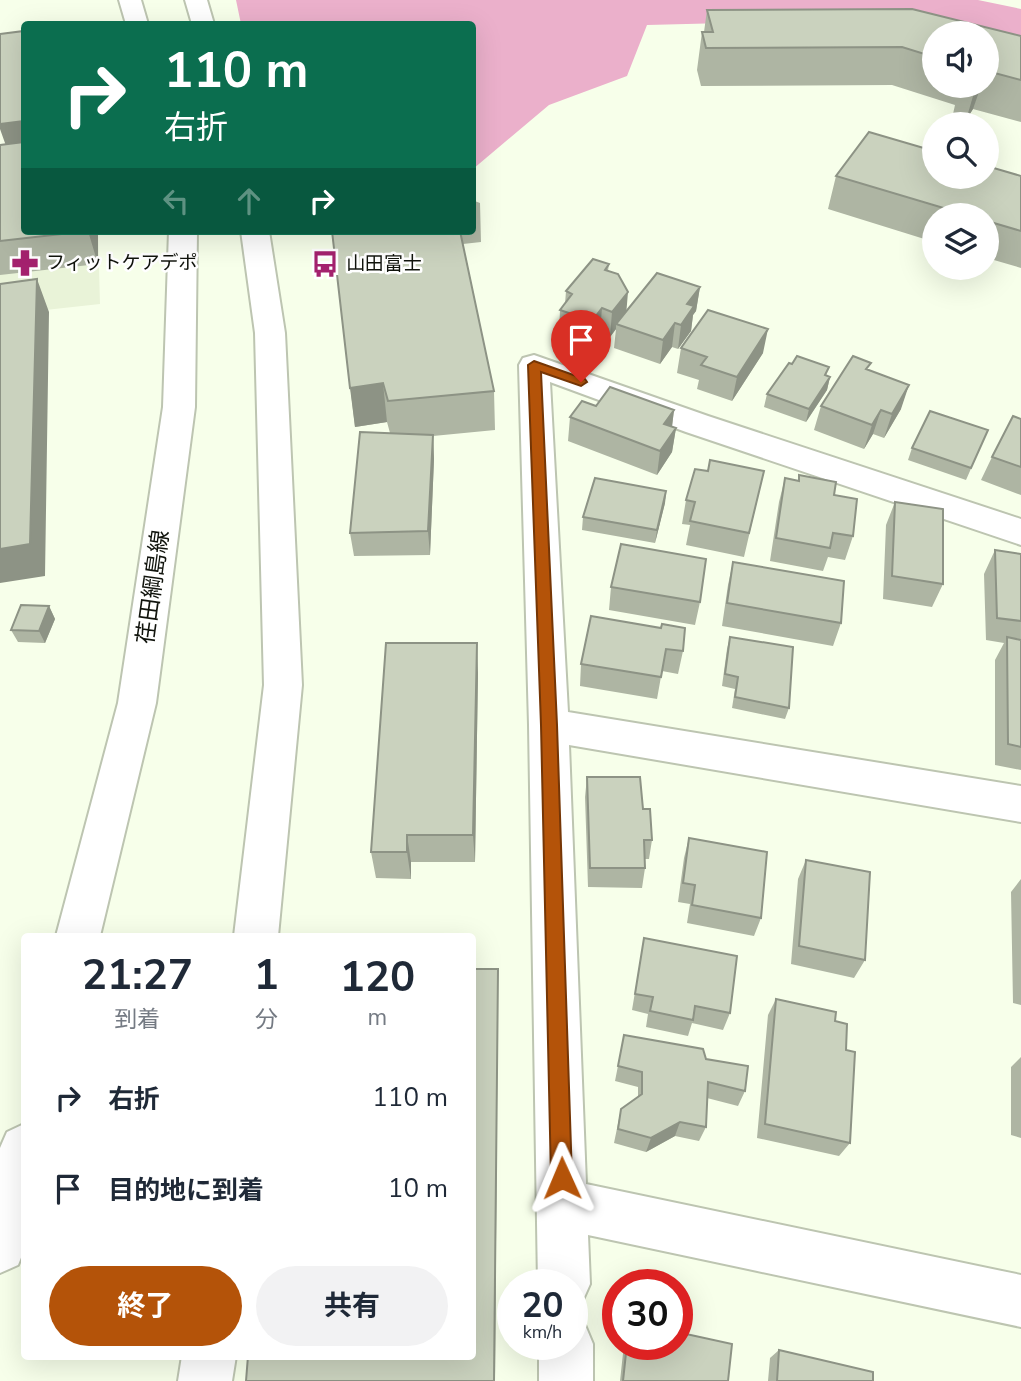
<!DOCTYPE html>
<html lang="ja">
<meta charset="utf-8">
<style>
:root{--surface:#fff;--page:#f2f2f3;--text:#1f2937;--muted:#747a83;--accent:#b45309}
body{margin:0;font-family:"Nunito Sans","Noto Sans JP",sans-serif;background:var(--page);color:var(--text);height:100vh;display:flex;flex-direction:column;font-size:26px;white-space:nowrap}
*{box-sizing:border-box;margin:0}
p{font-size:23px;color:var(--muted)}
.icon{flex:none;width:38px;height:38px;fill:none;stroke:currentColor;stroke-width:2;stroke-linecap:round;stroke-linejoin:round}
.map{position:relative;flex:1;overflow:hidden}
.panel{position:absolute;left:21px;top:933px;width:455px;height:427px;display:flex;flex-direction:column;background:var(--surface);border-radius:7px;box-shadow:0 7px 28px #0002}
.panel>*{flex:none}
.hud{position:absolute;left:21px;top:21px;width:455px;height:214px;border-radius:7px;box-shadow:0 7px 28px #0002;background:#0b6e4f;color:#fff;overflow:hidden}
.fabs{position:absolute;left:922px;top:21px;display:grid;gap:14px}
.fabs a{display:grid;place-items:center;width:77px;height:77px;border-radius:50%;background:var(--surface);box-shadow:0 7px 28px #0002;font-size:35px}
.speed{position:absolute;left:497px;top:1269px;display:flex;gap:14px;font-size:35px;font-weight:700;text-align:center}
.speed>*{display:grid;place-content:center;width:91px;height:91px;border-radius:50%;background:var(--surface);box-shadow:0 7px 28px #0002;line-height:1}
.speed small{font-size:18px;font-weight:400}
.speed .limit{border:10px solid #d22;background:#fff;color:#111}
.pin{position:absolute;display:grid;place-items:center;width:60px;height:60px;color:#fff;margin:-72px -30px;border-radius:50% 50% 50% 0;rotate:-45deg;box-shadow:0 0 7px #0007}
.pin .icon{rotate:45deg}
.me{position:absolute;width:77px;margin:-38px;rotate:359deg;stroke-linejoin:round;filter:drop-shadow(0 0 5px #0008)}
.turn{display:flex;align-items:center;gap:24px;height:147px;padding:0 28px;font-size:32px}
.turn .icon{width:91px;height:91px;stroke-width:2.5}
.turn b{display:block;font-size:49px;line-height:60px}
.lanes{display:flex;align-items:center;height:66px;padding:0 28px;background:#0003;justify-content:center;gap:35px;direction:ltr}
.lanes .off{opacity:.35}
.eta{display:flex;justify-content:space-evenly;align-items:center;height:119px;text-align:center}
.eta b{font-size:42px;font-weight:700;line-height:49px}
.button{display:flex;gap:14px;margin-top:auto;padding:14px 28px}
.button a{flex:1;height:80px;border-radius:42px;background:var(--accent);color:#fff;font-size:28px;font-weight:700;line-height:80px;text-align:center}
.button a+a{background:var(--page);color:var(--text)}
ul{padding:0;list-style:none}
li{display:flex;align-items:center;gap:21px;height:91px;padding:0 28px}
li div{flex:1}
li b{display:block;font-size:26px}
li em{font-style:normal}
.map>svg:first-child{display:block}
.built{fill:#e9f3d8}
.forest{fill:#ebb0cb}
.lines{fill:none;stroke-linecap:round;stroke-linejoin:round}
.stream{fill:#8a9970;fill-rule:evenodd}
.street-casing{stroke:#bdc5b1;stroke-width:4}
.secondary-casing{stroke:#bdc5b1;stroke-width:4}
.street{fill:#fff;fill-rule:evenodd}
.secondary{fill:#fff;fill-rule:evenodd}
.wall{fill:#aeb5a3;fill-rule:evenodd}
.shaded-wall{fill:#8d9385}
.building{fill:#cad2be;stroke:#8d9385;stroke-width:2}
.route{fill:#b45309;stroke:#753606;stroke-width:2}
.labels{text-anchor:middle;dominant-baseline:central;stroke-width:5;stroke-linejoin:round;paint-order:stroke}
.far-poi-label{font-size:19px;fill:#10130c;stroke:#fff;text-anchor:start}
.street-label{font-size:23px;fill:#10130c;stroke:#fff}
</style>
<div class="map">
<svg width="1021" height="1381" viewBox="0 0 1021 1381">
<rect width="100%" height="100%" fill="#f7ffea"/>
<!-- built -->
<path class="built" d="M 0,180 L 24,231 L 98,231 L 100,304 L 0,315 Z"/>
<!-- forest -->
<path class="forest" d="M 236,0 L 978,0 L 1021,9 L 1021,52 L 987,33 L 726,23 L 647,25 L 627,76 L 549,105 L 473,169 L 472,24 L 241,24 Z"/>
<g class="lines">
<!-- stream -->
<path class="stream" d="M 90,21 L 95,24 L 83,24 L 84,22 Z"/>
<defs>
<path id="street" d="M 534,355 L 708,416 L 1021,519 L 1021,545 L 686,432 L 550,382 L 568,712 L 1021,786 L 1021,822 L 569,745 L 586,1184 L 1021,1275 L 1021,1327 L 588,1235 L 590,1284 L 582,1302 L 572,1307 L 572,1284 L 538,1284 L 529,725 L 519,365 L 523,358 Z
M 572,1320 L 585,1325 L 593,1344 L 593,1381 L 539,1381 L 539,1344 L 572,1344 Z"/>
<path id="secondary" d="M 119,0 L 141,0 L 148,24 L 126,24 Z
M 185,0 L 207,0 L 214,24 L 192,24 Z
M 169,231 L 197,231 L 195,407 L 156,703 L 100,936 L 56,936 L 118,703 L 163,407 Z
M 241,231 L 269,231 L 285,333 L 302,685 L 278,936 L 234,936 L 264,685 L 255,333 Z
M 24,1124 L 24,1250 L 18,1265 L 0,1273 L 0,1148 L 7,1132 Z
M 182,1356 L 236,1356 L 232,1381 L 178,1381 Z"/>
</defs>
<!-- street casing -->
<use href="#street" class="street-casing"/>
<!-- secondary casing -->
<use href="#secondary" class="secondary-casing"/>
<!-- street -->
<use href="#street" class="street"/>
<!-- secondary -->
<use href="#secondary" class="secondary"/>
</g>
<!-- wall -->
<path class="wall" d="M 912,9 L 1021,36 L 1021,122 L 973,109 L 966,120 L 956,119 L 953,114 L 955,105 L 892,85 L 701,86 L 697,70 L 702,32 L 704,32 L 707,10 ZM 934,33 L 987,33 L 987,86 L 934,86 Z
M 0,145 L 6,145 L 98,231 L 98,264 L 0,275 Z
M 836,176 L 1021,176 L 1021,268 L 987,258 L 987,215 L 934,215 L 934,242 L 828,209 Z
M 472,200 L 480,203 L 481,242 L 463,244 L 494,391 L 495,430 L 433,436 L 434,459 L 430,555 L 354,556 L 350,533 L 390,433 L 387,422 L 355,427 L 332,231 L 472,231 Z
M 609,264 L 608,271 L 626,312 L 700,287 L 696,311 L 693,315 L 691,331 L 678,349 L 672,347 L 660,364 L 614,348 L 616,329 L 610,337 L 600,332 L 591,345 L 559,334 L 560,310 L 565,304 L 566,291 Z
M 681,348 L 763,353 L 732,401 L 697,389 L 699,380 L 677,373 Z
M 869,370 L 901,409 L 884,438 L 873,434 L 864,449 L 814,430 L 821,406 Z
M 827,376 L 830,377 L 827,390 L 806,422 L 764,407 L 767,394 Z
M 596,406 L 674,410 L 672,427 L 676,428 L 672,452 L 657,475 L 568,441 L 570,417 Z
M 1021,419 L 1021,495 L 981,480 L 992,457 Z
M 988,430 L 966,480 L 908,460 L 912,448 Z
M 708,471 L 764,471 L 744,557 L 686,545 L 690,525 L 682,524 L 686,500 Z
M 799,475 L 834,495 L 853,536 L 845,560 L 828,557 L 823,571 L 770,561 L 779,502 L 785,478 L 798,481 Z
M 666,491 L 665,503 L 655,543 L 582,530 L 583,517 Z
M 895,502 L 943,584 L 932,607 L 883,599 L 886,525 Z
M 995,550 L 1021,554 L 1021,770 L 995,765 L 995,660 L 1004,643 L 986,640 L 984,574 Z
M 733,562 L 841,623 L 833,646 L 722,626 L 728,585 Z
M 611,587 L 700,602 L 695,625 L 609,610 Z
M 49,606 L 55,619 L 45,643 L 18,642 L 11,630 Z
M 591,616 L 683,651 L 678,674 L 662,671 L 657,699 L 580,686 L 581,664 Z
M 730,637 L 789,708 L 785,719 L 732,708 L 735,689 L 722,686 L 727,649 Z
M 478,673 L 475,862 L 411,862 L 411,879 L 376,878 L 371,852 Z
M 587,777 L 643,809 L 652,840 L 649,859 L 645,859 L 645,868 L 642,888 L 588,887 L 585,797 Z
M 689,838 L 761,918 L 754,936 L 687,923 L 690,904 L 678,902 L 684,858 Z
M 806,860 L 865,960 L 854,978 L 791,964 L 798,879 Z
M 1021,879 L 1021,1005 L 1013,1003 L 1011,892 Z
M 644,938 L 730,1013 L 723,1030 L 692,1023 L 688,1036 L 646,1027 L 648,1014 L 632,1010 Z
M 776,999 L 835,1021 L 846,1050 L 850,1143 L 839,1156 L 757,1138 L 768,1015 Z
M 624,1035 L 706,1059 L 745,1091 L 738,1106 L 707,1098 L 706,1127 L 699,1141 L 675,1136 L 646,1152 L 614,1143 L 621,1109 L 638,1097 L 638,1087 L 615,1081 Z
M 1021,1057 L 1021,1138 L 1011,1135 L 1011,1067 Z
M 624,1344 L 677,1344 L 728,1381 L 620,1381 Z
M 779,1350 L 873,1381 L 768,1381 L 770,1358 Z"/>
<!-- shaded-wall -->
<path class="shaded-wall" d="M 976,86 L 981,86 L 973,109 L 966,120 Z
M 24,121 L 24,155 L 10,157 L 0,129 L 0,124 Z
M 88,231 L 98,231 L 98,264 Z
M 37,279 L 49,312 L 45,576 L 0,583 L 0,549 Z
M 700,287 L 696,311 L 693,315 L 691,331 L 678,349 L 681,325 L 687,304 Z
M 628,292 L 626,316 L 616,324 L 616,329 L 610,337 L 612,312 Z
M 602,308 L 600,332 L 591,345 L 592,321 Z
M 675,323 L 672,347 L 660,364 L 663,340 Z
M 768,329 L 763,353 L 732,401 L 737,377 Z
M 830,377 L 827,390 L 806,422 L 809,409 Z
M 383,383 L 387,422 L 355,427 L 350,388 Z
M 909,385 L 901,409 L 884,438 L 892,414 Z
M 674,410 L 671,434 L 664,424 Z
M 881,410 L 873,434 L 864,449 L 872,425 Z
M 676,428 L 672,452 L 657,475 L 660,451 Z
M 433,435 L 434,459 L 430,555 L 428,531 Z
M 666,491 L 665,503 L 655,543 L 657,530 Z
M 49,606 L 55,619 L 45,643 L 39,631 Z
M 477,643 L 478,673 L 475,862 L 473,835 Z
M 407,835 L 411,862 L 411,879 L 407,852 Z
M 498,969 L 495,1381 L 494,1381 Z
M 680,1122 L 675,1136 L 646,1152 L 651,1138 Z"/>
<!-- building -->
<path class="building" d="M 912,9 L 1021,36 L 1021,80 L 987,71 L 987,33 L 934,33 L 934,57 L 902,47 L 706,48 L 702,32 L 713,32 L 707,10 Z
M 24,31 L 24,121 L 0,124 L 0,34 Z
M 869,132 L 934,151 L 934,177 L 987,177 L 987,166 L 1021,176 L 1021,231 L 987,221 L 987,215 L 967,215 L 836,176 Z
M 24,142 L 24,231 L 88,231 L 0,241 L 0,145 Z
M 332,231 L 460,231 L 494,391 L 388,401 L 383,383 L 350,388 Z
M 593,259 L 609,264 L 605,270 L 618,274 L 628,292 L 612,312 L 602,308 L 592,321 L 560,310 L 572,294 L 566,291 Z
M 657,273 L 700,287 L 687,304 L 694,306 L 681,325 L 675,323 L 663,340 L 616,324 Z
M 37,279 L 30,544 L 0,549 L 0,284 Z
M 708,310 L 768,329 L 737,377 L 701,365 L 707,357 L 681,348 Z
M 797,356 L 829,367 L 825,375 L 830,377 L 809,409 L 767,394 L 789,363 L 792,364 Z
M 853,356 L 871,363 L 866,369 L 909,385 L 892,414 L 881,410 L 872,425 L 821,406 Z
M 610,387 L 674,410 L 664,424 L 676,428 L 660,451 L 570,417 L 582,401 L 596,406 Z
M 930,411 L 988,430 L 971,468 L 912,448 Z
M 1013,416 L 1021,419 L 1021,467 L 992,457 Z
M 360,432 L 433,435 L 428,531 L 350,533 Z
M 710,460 L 764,471 L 749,533 L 690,521 L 695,502 L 686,500 L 695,469 L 708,471 Z
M 799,475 L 836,482 L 834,495 L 857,499 L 853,536 L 833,533 L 830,548 L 776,538 L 785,478 L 799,481 Z
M 595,478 L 666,491 L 657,530 L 583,517 Z
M 895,502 L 943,509 L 943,584 L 892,576 Z
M 621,544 L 706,559 L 700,602 L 611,587 Z
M 995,550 L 1021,554 L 1021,621 L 997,618 Z
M 733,562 L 844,581 L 841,623 L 727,603 Z
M 21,605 L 49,606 L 39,631 L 11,630 Z
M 591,616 L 661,628 L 662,624 L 685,628 L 683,651 L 666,649 L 661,677 L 581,664 Z
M 730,637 L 793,647 L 789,708 L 735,697 L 738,677 L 725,674 Z
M 1007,637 L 1021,640 L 1021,747 L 1008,744 Z
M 386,643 L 477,643 L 473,835 L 407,835 L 407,852 L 371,852 Z
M 587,777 L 640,777 L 643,809 L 650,809 L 652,840 L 644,840 L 645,868 L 590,868 Z
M 689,838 L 767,852 L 761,918 L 692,905 L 695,885 L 683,883 Z
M 806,860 L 870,872 L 865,960 L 799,946 Z
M 644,938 L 737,956 L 730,1013 L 695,1006 L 693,1020 L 650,1011 L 653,997 L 635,994 Z
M 472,969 L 498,969 L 494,1381 L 246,1381 L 248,1356 L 472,1356 Z
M 776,999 L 836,1012 L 835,1021 L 847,1024 L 846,1050 L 855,1052 L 850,1143 L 765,1124 Z
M 624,1035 L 703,1049 L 706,1059 L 748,1066 L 745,1091 L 708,1082 L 706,1127 L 680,1122 L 651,1138 L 618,1129 L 621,1109 L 642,1094 L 642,1072 L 618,1066 Z
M 677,1332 L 732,1344 L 728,1381 L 623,1381 L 627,1344 L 677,1344 Z
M 779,1350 L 873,1372 L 873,1381 L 777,1381 Z"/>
<!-- route -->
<path class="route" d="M 534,361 L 585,379 L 587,382 L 581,386 L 541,372 L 557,725 L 572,1178 L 569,1185 L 562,1188 L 554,1185 L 551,1178 L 541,725 L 528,365 Z"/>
<!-- icons -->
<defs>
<symbol id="pharmacy-bare" viewBox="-9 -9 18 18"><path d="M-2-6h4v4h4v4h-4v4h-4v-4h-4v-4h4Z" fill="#a4216e" stroke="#fff" stroke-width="2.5" paint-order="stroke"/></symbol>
<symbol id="bus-bare" viewBox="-9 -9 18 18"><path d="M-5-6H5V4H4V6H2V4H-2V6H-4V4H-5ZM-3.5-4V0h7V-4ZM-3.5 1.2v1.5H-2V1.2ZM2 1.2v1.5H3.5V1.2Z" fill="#a4216e" stroke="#fff" stroke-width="2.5" paint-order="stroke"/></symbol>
</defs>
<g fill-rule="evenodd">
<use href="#pharmacy-bare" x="6" y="244" width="38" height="38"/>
<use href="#bus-bare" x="306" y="245" width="38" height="38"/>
</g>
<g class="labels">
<!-- far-poi labels -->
<g class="far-poi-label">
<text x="46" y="263">フィットケアデポ</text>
<text x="346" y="264">山田富士</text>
</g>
<!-- street labels -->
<g class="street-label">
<text transform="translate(153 587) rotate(-82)">荏田綱島線</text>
</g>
</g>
</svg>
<div class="fabs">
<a><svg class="icon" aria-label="sound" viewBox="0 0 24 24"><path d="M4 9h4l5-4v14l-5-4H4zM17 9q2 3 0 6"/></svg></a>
<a><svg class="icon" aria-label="search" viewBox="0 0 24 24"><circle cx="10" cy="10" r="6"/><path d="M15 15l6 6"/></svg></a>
<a><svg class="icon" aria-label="layers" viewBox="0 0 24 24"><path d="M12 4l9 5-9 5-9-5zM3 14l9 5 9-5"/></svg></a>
</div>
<div class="speed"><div>20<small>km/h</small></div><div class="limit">30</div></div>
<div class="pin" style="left:581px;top:382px;background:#d93025"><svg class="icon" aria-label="arrive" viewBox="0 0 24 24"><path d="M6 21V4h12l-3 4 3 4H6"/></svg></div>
<svg class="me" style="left:562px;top:1178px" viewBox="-20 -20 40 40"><path d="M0-17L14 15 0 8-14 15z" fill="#b45309" stroke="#fff" stroke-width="4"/></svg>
<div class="hud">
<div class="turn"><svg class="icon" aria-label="right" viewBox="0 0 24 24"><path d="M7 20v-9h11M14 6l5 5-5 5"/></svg><div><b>110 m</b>右折</div></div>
<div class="lanes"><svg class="icon off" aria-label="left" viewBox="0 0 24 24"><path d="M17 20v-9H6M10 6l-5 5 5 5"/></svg><svg class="icon off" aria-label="ahead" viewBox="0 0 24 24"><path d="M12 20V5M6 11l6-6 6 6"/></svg><svg class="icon" aria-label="right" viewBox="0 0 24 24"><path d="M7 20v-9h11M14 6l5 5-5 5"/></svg></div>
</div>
<section class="panel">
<div class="eta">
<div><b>21:27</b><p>到着</p></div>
<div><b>1</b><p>分</p></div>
<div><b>120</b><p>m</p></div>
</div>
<ul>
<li><svg class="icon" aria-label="right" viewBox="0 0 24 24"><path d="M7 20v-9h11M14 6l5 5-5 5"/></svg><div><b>右折</b></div><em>110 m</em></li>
<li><svg class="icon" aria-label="arrive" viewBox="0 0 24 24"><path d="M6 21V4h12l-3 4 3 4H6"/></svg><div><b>目的地に到着</b></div><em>10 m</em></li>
</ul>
<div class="button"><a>終了</a><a>共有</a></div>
</section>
</div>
